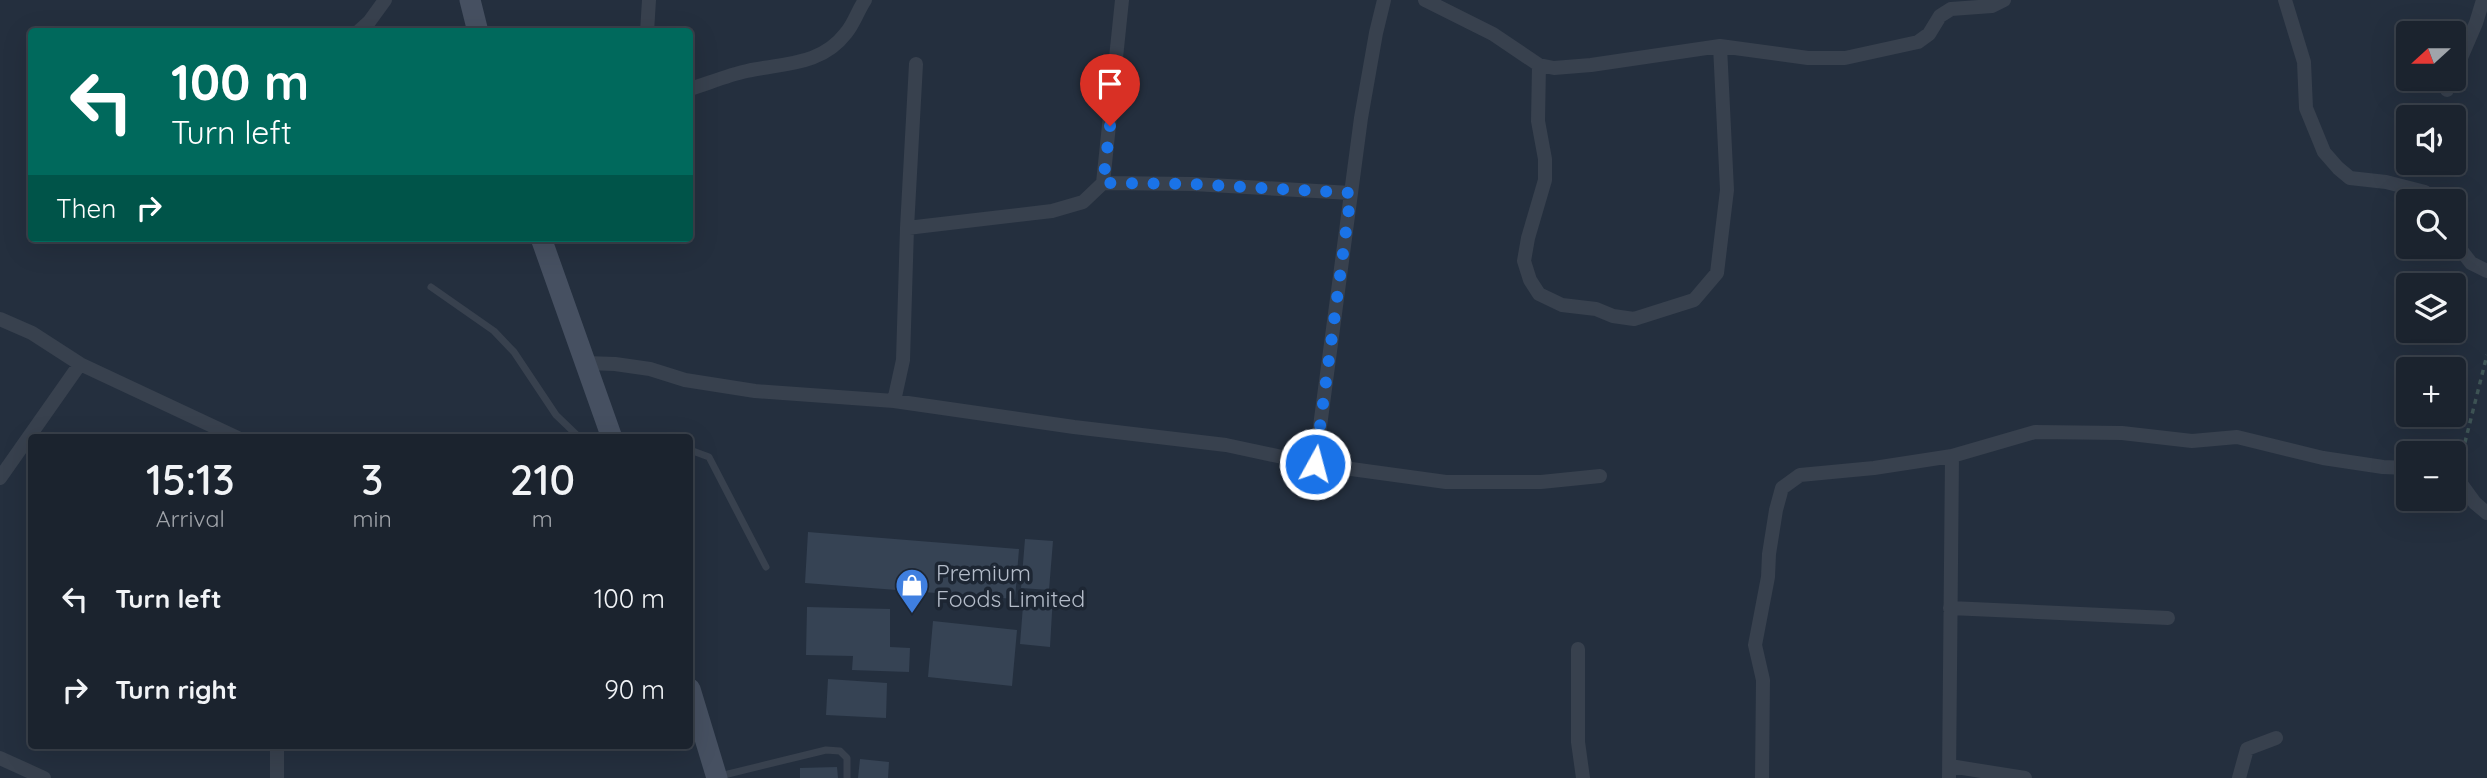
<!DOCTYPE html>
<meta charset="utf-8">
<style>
:root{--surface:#1b232e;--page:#242b36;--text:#f1f3f6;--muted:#a0a4aa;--line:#39404a}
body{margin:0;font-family:Quicksand,sans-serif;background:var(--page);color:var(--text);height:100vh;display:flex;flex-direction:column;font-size:26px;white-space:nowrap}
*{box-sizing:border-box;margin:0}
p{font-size:23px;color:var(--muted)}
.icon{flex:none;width:38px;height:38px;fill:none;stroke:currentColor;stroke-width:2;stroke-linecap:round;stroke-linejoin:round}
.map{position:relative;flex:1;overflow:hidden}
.details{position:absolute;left:28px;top:434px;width:665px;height:315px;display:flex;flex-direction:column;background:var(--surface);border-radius:7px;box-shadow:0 7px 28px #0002,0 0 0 2px var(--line)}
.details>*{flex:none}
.guide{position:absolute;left:28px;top:28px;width:665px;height:214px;border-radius:7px;box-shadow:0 7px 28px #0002,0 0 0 2px var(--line);background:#00695c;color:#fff;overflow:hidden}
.needle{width:46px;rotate:249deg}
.fabs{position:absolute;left:2396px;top:21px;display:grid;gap:14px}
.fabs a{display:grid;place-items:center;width:70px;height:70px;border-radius:7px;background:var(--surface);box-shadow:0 7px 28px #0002,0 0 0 2px var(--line);font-size:35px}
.pin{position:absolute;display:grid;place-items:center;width:60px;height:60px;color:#fff;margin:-72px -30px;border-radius:50% 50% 50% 0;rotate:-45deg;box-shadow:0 0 7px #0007}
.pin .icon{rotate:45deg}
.me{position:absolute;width:77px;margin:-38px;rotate:7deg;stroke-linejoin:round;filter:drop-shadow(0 0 5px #0008)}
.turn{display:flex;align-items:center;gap:24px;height:147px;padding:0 28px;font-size:32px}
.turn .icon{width:91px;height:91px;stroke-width:2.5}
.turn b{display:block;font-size:49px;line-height:60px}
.then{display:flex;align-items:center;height:66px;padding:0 28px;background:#0003;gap:14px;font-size:26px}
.eta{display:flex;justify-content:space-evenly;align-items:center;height:119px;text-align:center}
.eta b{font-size:42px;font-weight:600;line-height:49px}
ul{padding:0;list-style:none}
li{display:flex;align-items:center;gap:21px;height:91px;padding:0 28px}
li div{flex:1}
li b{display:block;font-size:26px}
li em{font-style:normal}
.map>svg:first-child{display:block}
.building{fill:#364354}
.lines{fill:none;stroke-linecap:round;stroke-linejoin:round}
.path{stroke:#3f5557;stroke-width:3.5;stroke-dasharray:5 5;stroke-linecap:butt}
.service{stroke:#38414e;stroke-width:7}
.minor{stroke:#38414e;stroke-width:14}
.secondary{stroke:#465061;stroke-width:21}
.route{stroke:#1a73e8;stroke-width:12;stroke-dasharray:0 21.6}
.labels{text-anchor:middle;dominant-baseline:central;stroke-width:7;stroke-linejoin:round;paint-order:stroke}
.poi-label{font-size:23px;fill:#b4bcc9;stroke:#1d2633;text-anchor:start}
</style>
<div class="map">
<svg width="2487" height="778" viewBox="0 0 2487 778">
<rect width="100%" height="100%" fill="#242f3e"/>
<!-- building -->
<path class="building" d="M 808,532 L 1019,549 L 1015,599 L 805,583 Z
M 1025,539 L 1053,541 L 1049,590 L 1021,588 Z
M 1024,593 L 1053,595 L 1050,647 L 1020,644 Z
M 807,607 L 890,609 L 890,647 L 910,648 L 909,672 L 852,670 L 853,656 L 806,655 Z
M 933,621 L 1017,630 L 1012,686 L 928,677 Z
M 828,679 L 887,683 L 886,718 L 826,715 Z
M 860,759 L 889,762 L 888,778 L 858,778 Z
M 837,767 L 838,778 L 800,778 L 800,768 Z"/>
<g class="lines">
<!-- path -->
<path class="path" d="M 2460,462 L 2487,355"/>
<!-- service -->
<path class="service" d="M 431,287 L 494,331 L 514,352 L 556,415 L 580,438
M 690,450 L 709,457 L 766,567
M 720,776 L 826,750 L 840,751 L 847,758 L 847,778"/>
<!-- minor -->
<path class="minor" d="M 1425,0 L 1493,34 L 1539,65 L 1554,68 L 1591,65 L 1720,46 L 1808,58 L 1845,58 L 1918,42 L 1929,34 L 1940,16 L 1951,9 L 1992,6 L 2004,0
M 2285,0 L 2304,62 L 2306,108 L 2324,152 L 2338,168 L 2350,178 L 2386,182 L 2425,192 L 2432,201
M 358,32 L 369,22 L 385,0
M 647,32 L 649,0
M 1539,65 L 1538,121 L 1545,159 L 1545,180 L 1528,238 L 1524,261 L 1530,280 L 1539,294 L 1562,305 L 1596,309 L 1613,316 L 1634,319 L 1694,300 L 1717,273 L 1727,190 L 1720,46
M 2454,74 L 2476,23 L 2483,0
M 690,89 C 709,83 728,75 747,71 C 783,63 821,66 846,33 C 854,24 858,10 865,0
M 2447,90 L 2451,79
M 1103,183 L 1122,0
M 907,228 L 1052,211 L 1083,202 L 1103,183 L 1193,184 L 1351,193
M 2454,241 L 2471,263 L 2487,271
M 0,319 L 32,333 L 80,364 L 238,438
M 586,363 L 615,364 L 650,369 L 685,380 L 755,391 L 894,401 L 1074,427 L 1226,445 L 1315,464 L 1446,482 L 1541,482 L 1600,476
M 894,401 L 903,360 L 907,228 L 916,64
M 1315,464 L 1361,118 L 1376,33 L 1384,0
M 2454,476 L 2456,477 L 2475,503 L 2487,513
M 0,478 L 80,364
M 1950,608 L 2168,618
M 1578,649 L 1578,742 L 1583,778
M 277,746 L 277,778
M 0,758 L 44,778
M 1950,766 L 2025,778
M 1762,778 L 1763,680 L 1755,645 L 1768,577 L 1769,554 L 1776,510 L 1782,488 L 1800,475 L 1874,468 L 1952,456 L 2035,432 L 2122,433 L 2192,441 L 2237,437 L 2323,458 L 2383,467 L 2408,468
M 1949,778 L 1952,456
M 2239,778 L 2247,749 L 2276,738"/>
<!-- secondary -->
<path class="secondary" d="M 470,0 L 478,32
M 541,238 L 612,438
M 690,689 L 717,778"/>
</g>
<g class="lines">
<!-- route -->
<path class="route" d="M 1110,126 L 1103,183 L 1193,184 L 1351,193 L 1315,464"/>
</g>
<!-- icons -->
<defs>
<symbol id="shop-pin" viewBox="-11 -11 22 30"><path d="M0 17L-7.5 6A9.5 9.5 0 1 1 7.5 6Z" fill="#3f7fe0" stroke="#1d2633"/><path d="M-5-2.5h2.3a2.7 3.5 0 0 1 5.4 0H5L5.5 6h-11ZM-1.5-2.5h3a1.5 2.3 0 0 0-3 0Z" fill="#fff"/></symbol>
</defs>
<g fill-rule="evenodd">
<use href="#shop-pin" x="893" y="566" width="38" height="52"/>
</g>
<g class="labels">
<!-- poi labels -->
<g class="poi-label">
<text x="936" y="572">Premium<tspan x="936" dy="26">Foods Limited</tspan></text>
</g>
</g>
</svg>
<div class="fabs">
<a><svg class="needle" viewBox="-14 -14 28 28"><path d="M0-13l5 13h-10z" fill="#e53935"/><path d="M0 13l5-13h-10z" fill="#a0a4aa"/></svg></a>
<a><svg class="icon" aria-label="sound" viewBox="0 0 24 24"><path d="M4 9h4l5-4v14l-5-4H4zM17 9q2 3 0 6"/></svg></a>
<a><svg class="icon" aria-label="search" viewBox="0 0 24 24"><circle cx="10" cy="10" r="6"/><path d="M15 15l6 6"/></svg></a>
<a><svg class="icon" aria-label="layers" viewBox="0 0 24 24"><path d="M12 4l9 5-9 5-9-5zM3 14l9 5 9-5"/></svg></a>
<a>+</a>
<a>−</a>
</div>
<div class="pin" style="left:1110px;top:126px;background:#d93025"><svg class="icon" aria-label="arrive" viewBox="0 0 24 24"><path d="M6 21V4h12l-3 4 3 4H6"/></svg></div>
<svg class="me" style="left:1315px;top:464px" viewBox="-20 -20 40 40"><circle r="17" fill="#1a73e8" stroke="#fff" stroke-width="3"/><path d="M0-11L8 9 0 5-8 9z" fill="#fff"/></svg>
<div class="guide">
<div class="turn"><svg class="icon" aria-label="left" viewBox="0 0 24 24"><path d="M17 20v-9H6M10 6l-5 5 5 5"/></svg><div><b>100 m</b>Turn left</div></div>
<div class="then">Then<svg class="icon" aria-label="right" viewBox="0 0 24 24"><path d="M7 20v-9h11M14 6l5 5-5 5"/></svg></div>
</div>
<section class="details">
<div class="eta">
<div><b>15:13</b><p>Arrival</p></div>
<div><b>3</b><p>min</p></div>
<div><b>210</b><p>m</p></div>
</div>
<ul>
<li><svg class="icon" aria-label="left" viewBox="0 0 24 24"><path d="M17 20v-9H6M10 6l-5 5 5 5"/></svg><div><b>Turn left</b></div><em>100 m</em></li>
<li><svg class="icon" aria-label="right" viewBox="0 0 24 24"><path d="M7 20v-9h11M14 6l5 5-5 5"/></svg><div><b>Turn right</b></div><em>90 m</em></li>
</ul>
</section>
</div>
